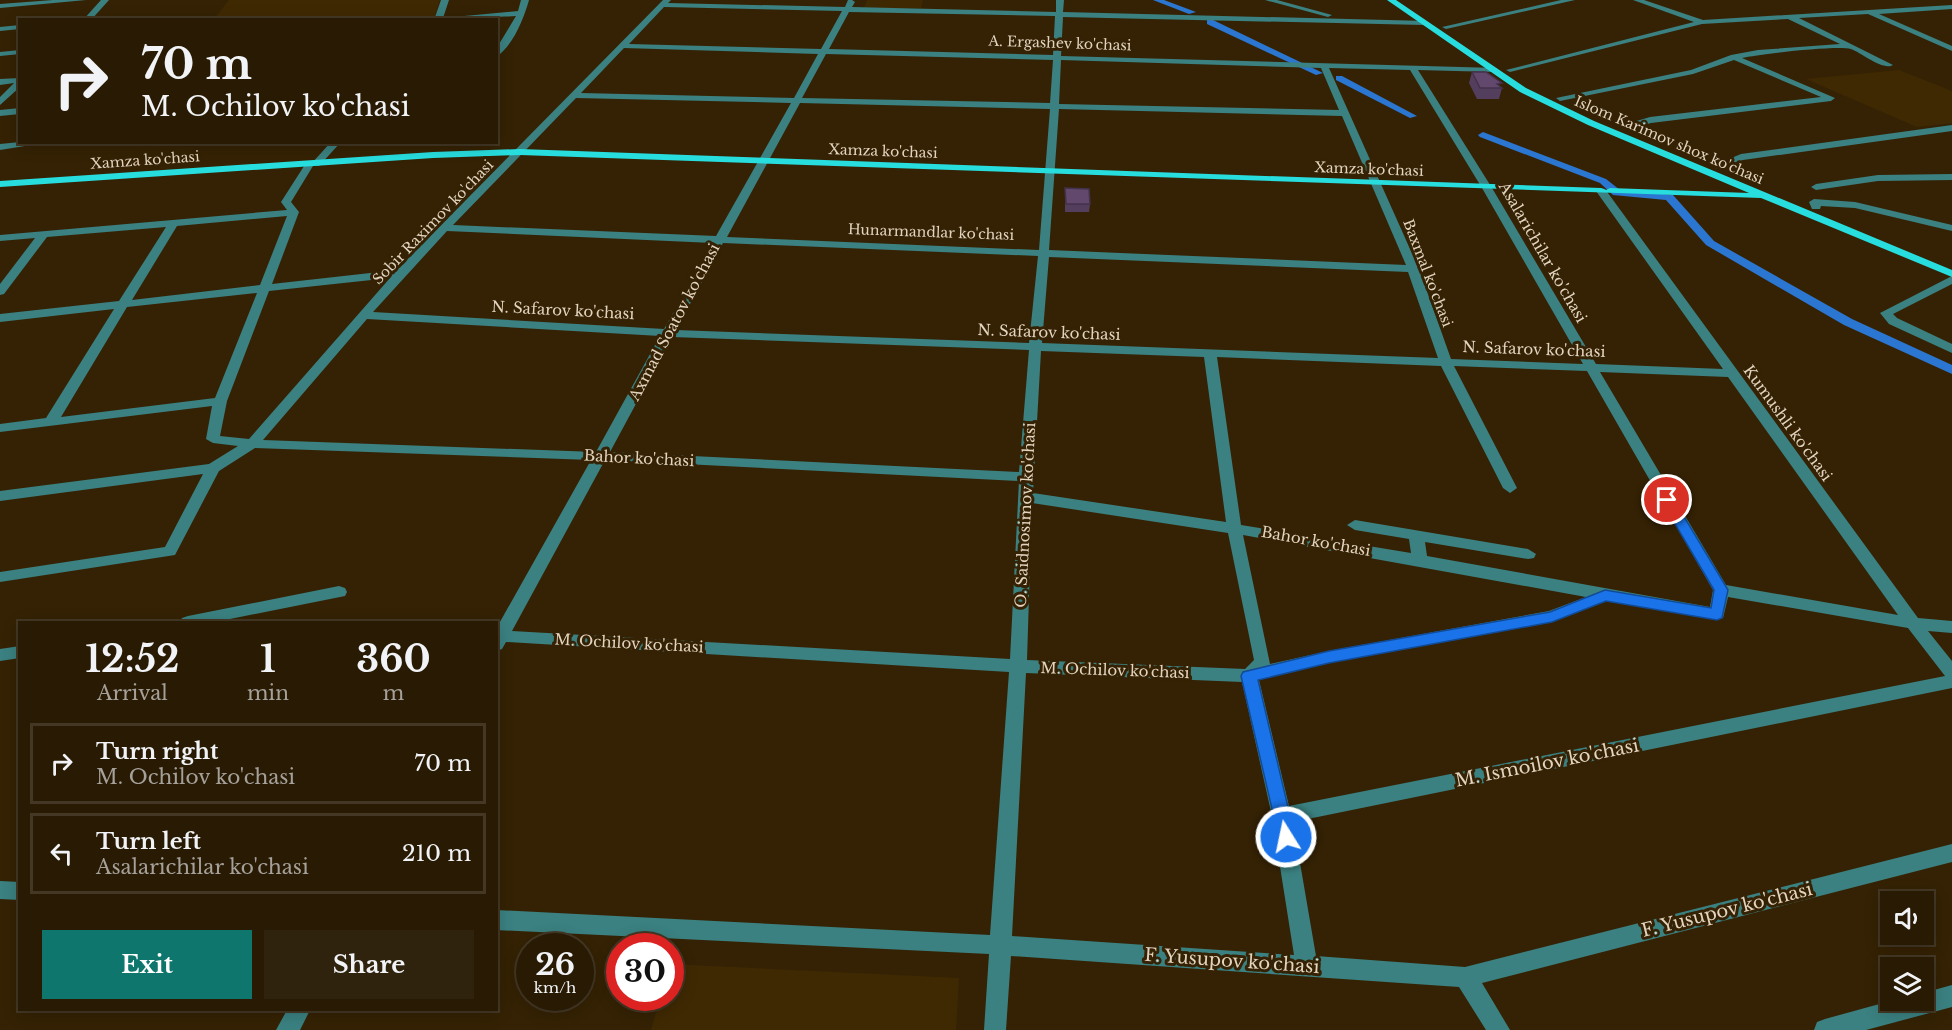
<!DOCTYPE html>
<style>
:root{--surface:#281a03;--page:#30230d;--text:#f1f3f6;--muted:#a5a19a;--line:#443825;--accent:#0f766e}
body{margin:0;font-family:"Libre Baskerville",serif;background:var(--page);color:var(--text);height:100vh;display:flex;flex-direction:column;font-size:22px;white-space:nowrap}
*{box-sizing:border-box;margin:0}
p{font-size:20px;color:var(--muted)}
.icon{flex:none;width:33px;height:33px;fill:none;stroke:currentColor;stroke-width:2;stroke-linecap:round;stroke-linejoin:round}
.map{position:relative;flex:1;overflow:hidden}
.side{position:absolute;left:18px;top:621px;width:480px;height:390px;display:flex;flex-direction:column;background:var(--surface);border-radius:0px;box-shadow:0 3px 15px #0003,0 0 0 2px var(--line)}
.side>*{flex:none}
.guide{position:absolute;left:18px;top:18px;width:480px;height:126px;border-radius:0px;box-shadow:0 3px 15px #0003,0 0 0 2px var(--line);background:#281a03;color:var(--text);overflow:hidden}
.tools{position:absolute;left:1880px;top:891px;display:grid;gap:12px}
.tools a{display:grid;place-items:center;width:54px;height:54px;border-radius:0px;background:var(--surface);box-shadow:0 3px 15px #0003,0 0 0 2px var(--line);font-size:30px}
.speed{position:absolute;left:516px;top:933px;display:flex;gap:12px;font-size:30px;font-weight:700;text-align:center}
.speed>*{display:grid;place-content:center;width:78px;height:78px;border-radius:50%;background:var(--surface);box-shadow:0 3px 15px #0003,0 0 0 2px var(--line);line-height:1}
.speed small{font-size:15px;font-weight:400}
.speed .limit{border:9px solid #d22;background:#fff;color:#111}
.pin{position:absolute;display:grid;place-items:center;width:51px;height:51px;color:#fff;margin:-26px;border:3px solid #fff;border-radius:50%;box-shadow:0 2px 6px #0007}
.me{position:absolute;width:66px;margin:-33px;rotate:350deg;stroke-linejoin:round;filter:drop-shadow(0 0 4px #0008)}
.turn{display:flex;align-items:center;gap:21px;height:126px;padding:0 24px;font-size:27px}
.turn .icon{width:78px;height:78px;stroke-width:2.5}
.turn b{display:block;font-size:42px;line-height:51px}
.eta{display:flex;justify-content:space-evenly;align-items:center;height:102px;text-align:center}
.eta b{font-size:36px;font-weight:800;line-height:42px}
.action{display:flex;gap:12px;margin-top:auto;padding:12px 24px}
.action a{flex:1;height:69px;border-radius:0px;background:var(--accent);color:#fff;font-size:24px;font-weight:800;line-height:69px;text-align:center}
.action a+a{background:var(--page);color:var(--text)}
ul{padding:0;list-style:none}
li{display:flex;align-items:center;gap:18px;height:81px;margin:0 12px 9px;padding:0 12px;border:3px solid var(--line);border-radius:0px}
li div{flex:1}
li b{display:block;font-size:22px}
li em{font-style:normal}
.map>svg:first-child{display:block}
.built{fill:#3f2903}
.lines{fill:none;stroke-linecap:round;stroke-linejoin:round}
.canal{fill:#2b76d0;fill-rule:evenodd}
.minor{fill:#3b8181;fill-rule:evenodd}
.major{fill:#28ddde;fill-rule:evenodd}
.wall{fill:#533e5d}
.building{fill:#61486c;stroke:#44324c;stroke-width:1.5}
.route{fill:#1a73e8;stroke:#114b97;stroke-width:1.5}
.labels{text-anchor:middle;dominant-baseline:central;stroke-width:6;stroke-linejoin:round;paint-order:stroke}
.far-street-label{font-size:14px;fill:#e3d4bf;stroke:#352204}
.street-label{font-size:15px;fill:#e3d4bf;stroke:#352204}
.near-street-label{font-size:18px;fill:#e3d4bf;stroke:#352204}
</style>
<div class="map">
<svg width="1952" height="1030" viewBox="0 0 1952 1030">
<rect width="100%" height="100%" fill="#352204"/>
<!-- built -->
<path class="built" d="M 229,0 L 440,0 L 435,16 L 420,19 L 214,19 Z
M 867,0 L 923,0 L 921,8 L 864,8 Z
M 1899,70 L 1952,91 L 1952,123 L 1917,127 L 1806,79 Z
M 671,964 L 959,978 L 956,1030 L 651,1030 L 660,998 L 670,998 Z"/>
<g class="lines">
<!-- canal -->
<path class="canal" d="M 1153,0 L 1164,0 L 1196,12 L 1189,14 Z
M 1207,20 L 1213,20 L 1323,73 L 1316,75 L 1207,24 Z
M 1336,76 L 1342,76 L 1417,116 L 1410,118 L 1336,80 Z
M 1483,132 L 1606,179 L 1620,190 L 1673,195 L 1714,241 L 1852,319 L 1952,365 L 1952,374 L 1844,325 L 1706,245 L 1666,200 L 1613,195 L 1600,183 L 1480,137 L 1478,135 Z"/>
<!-- minor -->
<path class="minor" d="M 53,0 L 86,0 L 0,8 L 0,4 Z
M 101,0 L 109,0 L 91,20 L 83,20 Z
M 441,0 L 449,0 L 443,18 L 518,11 L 521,0 L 529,0 C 524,18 513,46 496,57 L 496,49 L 516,16 L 434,20 Z
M 663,0 L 671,0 L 668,3 L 845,7 L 848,0 L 852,0 L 855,2 L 852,7 L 1056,12 L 1056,0 L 1064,0 L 1063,12 L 1427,21 L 1424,25 L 1063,17 L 1061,56 L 1497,68 L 1497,72 L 1494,72 L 1418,70 L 1492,188 L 1596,364 L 1723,369 L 1596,191 L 1601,188 L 1605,189 L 1918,618 L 1952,621 L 1952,633 L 1928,631 L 1952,661 L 1952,688 L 1293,822 L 1316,956 L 1465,967 L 1952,844 L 1952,862 L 1482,983 L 1510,1030 L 1486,1030 L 1459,987 L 1011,956 L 1006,1030 L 984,1030 L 989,954 L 496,930 L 496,910 L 990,935 L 1009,672 L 506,642 L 502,649 L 496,651 L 496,629 L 591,460 L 255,448 L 219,471 L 175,555 L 0,582 L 0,572 L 165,547 L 203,474 L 0,501 L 0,491 L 209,464 L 238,446 L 213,443 L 206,439 L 212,406 L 0,432 L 0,424 L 46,418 L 114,309 L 0,322 L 0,314 L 119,301 L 166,227 L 47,237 L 4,294 L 0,295 L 0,284 L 35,238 L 0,241 L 0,235 L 287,210 L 281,202 L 306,163 L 312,163 L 331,142 L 341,142 L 319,166 L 313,166 L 291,202 L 299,212 L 272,284 L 397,270 ZM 664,7 L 842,11 L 821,49 L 629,44 ZM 849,12 L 1055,16 L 1053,55 L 829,49 ZM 624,48 L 818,54 L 794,98 L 581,93 ZM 826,54 L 1053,60 L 1050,103 L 802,98 ZM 1061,60 L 1321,68 L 1339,110 L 1059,104 ZM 1329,68 L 1410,70 L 1482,188 L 1583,364 L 1451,359 L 1419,269 ZM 576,98 L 791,103 L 716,236 L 453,225 ZM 800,103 L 1050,109 L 1039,250 L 727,237 ZM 1059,109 L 1342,116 L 1406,265 L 1049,250 ZM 287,216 L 260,285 L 132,300 L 177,226 ZM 447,231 L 713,243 L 664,329 L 373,312 ZM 723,243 L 1038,256 L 1029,343 L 676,330 ZM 1049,257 L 1408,272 L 1438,358 L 1042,343 ZM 390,278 L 249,439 L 220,436 L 227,401 L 269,291 ZM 257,293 L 215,398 L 61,417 L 127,307 ZM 367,319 L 660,336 L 596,452 L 263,440 ZM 672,337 L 1029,350 L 1019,472 L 610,452 ZM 1041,351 L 1204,357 L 1226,522 L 1033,493 ZM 1217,357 L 1441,366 L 1503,488 L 1510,493 L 1517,488 L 1454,366 L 1587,371 L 1713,590 L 1710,607 L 1427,556 L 1425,542 L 1528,559 L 1534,558 L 1536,554 L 1528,549 L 1355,520 L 1347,525 L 1355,530 L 1409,539 L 1411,553 L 1241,525 ZM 1600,372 L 1728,377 L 1898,615 L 1726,585 ZM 605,460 L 1019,481 L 1010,659 L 512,631 ZM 1032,503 L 1228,533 L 1254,660 L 1245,669 L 1027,660 ZM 1243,535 L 1586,597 L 1549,611 L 1329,651 L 1270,664 ZM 1728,597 L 1908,628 L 1945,676 L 1289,806 L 1259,680 L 1329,663 L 1552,622 L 1607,601 L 1717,620 L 1723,618 ZM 1026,673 L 1242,682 L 1272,816 L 1294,955 L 1012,936 Z
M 1265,0 L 1277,0 L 1332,15 L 1328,17 Z
M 1561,0 L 1575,0 L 1446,29 L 1442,27 Z
M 1633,0 L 1644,0 L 1703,20 L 1952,5 L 1952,9 L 1879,14 L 1952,46 L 1952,51 L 1868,14 L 1799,18 L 1893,65 C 1883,71 1862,53 1851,49 C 1838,45 1759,54 1742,58 L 1835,98 L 1831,101 L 1651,123 L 1626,130 L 1623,129 L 1623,125 L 1650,117 L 1821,97 L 1734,60 L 1693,74 L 1560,101 L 1556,98 L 1691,70 L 1731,55 L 1758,50 L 1840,44 L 1788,19 L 1702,24 L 1510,72 L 1506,70 L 1694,22 Z
M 20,25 L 20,29 L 0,31 L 0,27 Z
M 20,50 L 20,54 L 0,56 L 0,52 Z
M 20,78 L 20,87 L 0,105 L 0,97 L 14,83 L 0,85 L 0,79 Z
M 20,108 L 20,114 L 0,116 L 0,110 Z
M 1952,125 L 1952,131 L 1743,160 L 1717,169 L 1712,166 L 1741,154 Z
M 20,142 L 50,142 L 0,150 L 0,144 Z
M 1952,174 L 1952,180 L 1878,181 L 1816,190 L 1811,187 L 1816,184 L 1878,175 Z
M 1814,199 L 1855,202 L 1952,225 L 1952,231 L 1855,208 L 1821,206 L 1820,209 L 1812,209 L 1809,202 Z
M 1952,276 L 1952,284 L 1893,314 L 1897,318 L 1952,344 L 1952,353 L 1889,324 L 1880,313 Z
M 339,586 L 345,588 L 347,592 L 345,596 L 215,622 L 180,622 L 182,618 L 188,616 Z
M 20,646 L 20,658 L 0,661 L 0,649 Z
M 0,881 L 20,882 L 20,900 L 0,899 Z
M 1952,985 L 1952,1007 L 1866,1030 L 1814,1030 L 1817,1022 L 1825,1019 L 1894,1000 L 1923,1000 L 1923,993 Z
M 287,1010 L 310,1010 L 300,1030 L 276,1030 Z"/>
<!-- major -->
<path class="major" d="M 1387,0 L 1396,0 L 1526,88 L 1594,121 L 1952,270 L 1952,277 L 1761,198 L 520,155 L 433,158 L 0,187 L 0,181 L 433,152 L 520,149 L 1601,188 L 1606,190 L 1610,188 L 1749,193 L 1588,125 L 1520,92 Z"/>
</g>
<!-- wall -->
<path class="wall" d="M 1472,72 L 1502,88 L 1499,99 L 1477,99 L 1469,83 Z
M 1065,188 L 1090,204 L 1089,212 L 1065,212 Z"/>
<!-- building -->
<path class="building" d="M 1472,72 L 1486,72 L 1502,83 L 1497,84 L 1502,88 L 1480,88 Z
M 1065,188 L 1089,189 L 1090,204 L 1066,204 Z"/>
<!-- route -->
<path class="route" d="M 1667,495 L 1674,500 L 1728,590 L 1722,618 L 1717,620 L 1606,601 L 1552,622 L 1329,663 L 1258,680 L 1295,837 L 1292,843 L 1286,845 L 1280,843 L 1241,676 L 1243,672 L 1329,651 L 1550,612 L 1605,590 L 1711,608 L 1714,590 L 1661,500 Z"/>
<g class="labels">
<!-- far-street labels -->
<g class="far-street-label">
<text transform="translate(1060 43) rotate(2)">A. Ergashev ko'chasi</text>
<text transform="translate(1669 140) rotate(23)">Islom Karimov shox ko'chasi</text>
<text transform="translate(883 151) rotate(2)">Xamza ko'chasi</text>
<text transform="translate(145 160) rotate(-4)">Xamza ko'chasi</text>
<text transform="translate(1369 169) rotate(2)">Xamza ko'chasi</text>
<text transform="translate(433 222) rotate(-46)">Sobir Raximov ko'chasi</text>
<text transform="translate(931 232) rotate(2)">Hunarmandlar ko'chasi</text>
<text transform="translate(1428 273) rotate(69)">Baxmal ko'chasi</text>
</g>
<!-- street labels -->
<g class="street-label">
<text transform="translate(1543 252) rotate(60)">Asalarichilar ko'chasi</text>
<text transform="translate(563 310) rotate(3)">N. Safarov ko'chasi</text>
<text transform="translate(674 322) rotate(-62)">Axmad Soatov ko'chasi</text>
<text transform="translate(1049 332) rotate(2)">N. Safarov ko'chasi</text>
<text transform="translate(1534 349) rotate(2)">N. Safarov ko'chasi</text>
<text transform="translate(1788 423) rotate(54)">Kumushli ko'chasi</text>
<text transform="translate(639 458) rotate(3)">Bahor ko'chasi</text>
<text transform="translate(1025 515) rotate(-87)">O. Saidnosimov ko'chasi</text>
<text transform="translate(1316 541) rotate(10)">Bahor ko'chasi</text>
<text transform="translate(629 643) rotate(3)">M. Ochilov ko'chasi</text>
<text transform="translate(1115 670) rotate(2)">M. Ochilov ko'chasi</text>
</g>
<!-- near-street labels -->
<g class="near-street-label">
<text transform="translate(1547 763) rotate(-11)">M. Ismoilov ko'chasi</text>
<text transform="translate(1727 910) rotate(-14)">F. Yusupov ko'chasi</text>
<text transform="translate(1232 961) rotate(4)">F. Yusupov ko'chasi</text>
</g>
</g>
</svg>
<div class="tools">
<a><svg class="icon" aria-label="sound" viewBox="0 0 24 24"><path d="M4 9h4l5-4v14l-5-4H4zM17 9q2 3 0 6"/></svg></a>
<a><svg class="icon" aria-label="layers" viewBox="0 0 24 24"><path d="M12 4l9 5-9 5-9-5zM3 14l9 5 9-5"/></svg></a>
</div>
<div class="speed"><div>26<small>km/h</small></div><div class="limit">30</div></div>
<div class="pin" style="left:1667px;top:500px;background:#d93025"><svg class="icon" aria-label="arrive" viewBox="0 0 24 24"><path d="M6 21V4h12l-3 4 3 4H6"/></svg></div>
<svg class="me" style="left:1286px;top:837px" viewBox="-20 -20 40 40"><circle r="17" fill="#1a73e8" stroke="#fff" stroke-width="3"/><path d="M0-11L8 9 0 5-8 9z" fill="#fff"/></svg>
<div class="guide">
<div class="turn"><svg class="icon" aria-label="right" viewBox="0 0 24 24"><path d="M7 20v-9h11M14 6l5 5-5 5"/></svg><div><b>70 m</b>M. Ochilov ko'chasi</div></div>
</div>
<section class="side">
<div class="eta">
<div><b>12:52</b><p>Arrival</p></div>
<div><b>1</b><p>min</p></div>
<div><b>360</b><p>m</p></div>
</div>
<ul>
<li><svg class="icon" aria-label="right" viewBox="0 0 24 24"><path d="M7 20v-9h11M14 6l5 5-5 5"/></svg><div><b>Turn right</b><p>M. Ochilov ko'chasi</p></div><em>70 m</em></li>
<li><svg class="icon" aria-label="left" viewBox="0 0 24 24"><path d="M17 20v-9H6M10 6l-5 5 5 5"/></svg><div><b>Turn left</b><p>Asalarichilar ko'chasi</p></div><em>210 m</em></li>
</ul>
<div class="action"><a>Exit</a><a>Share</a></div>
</section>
</div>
